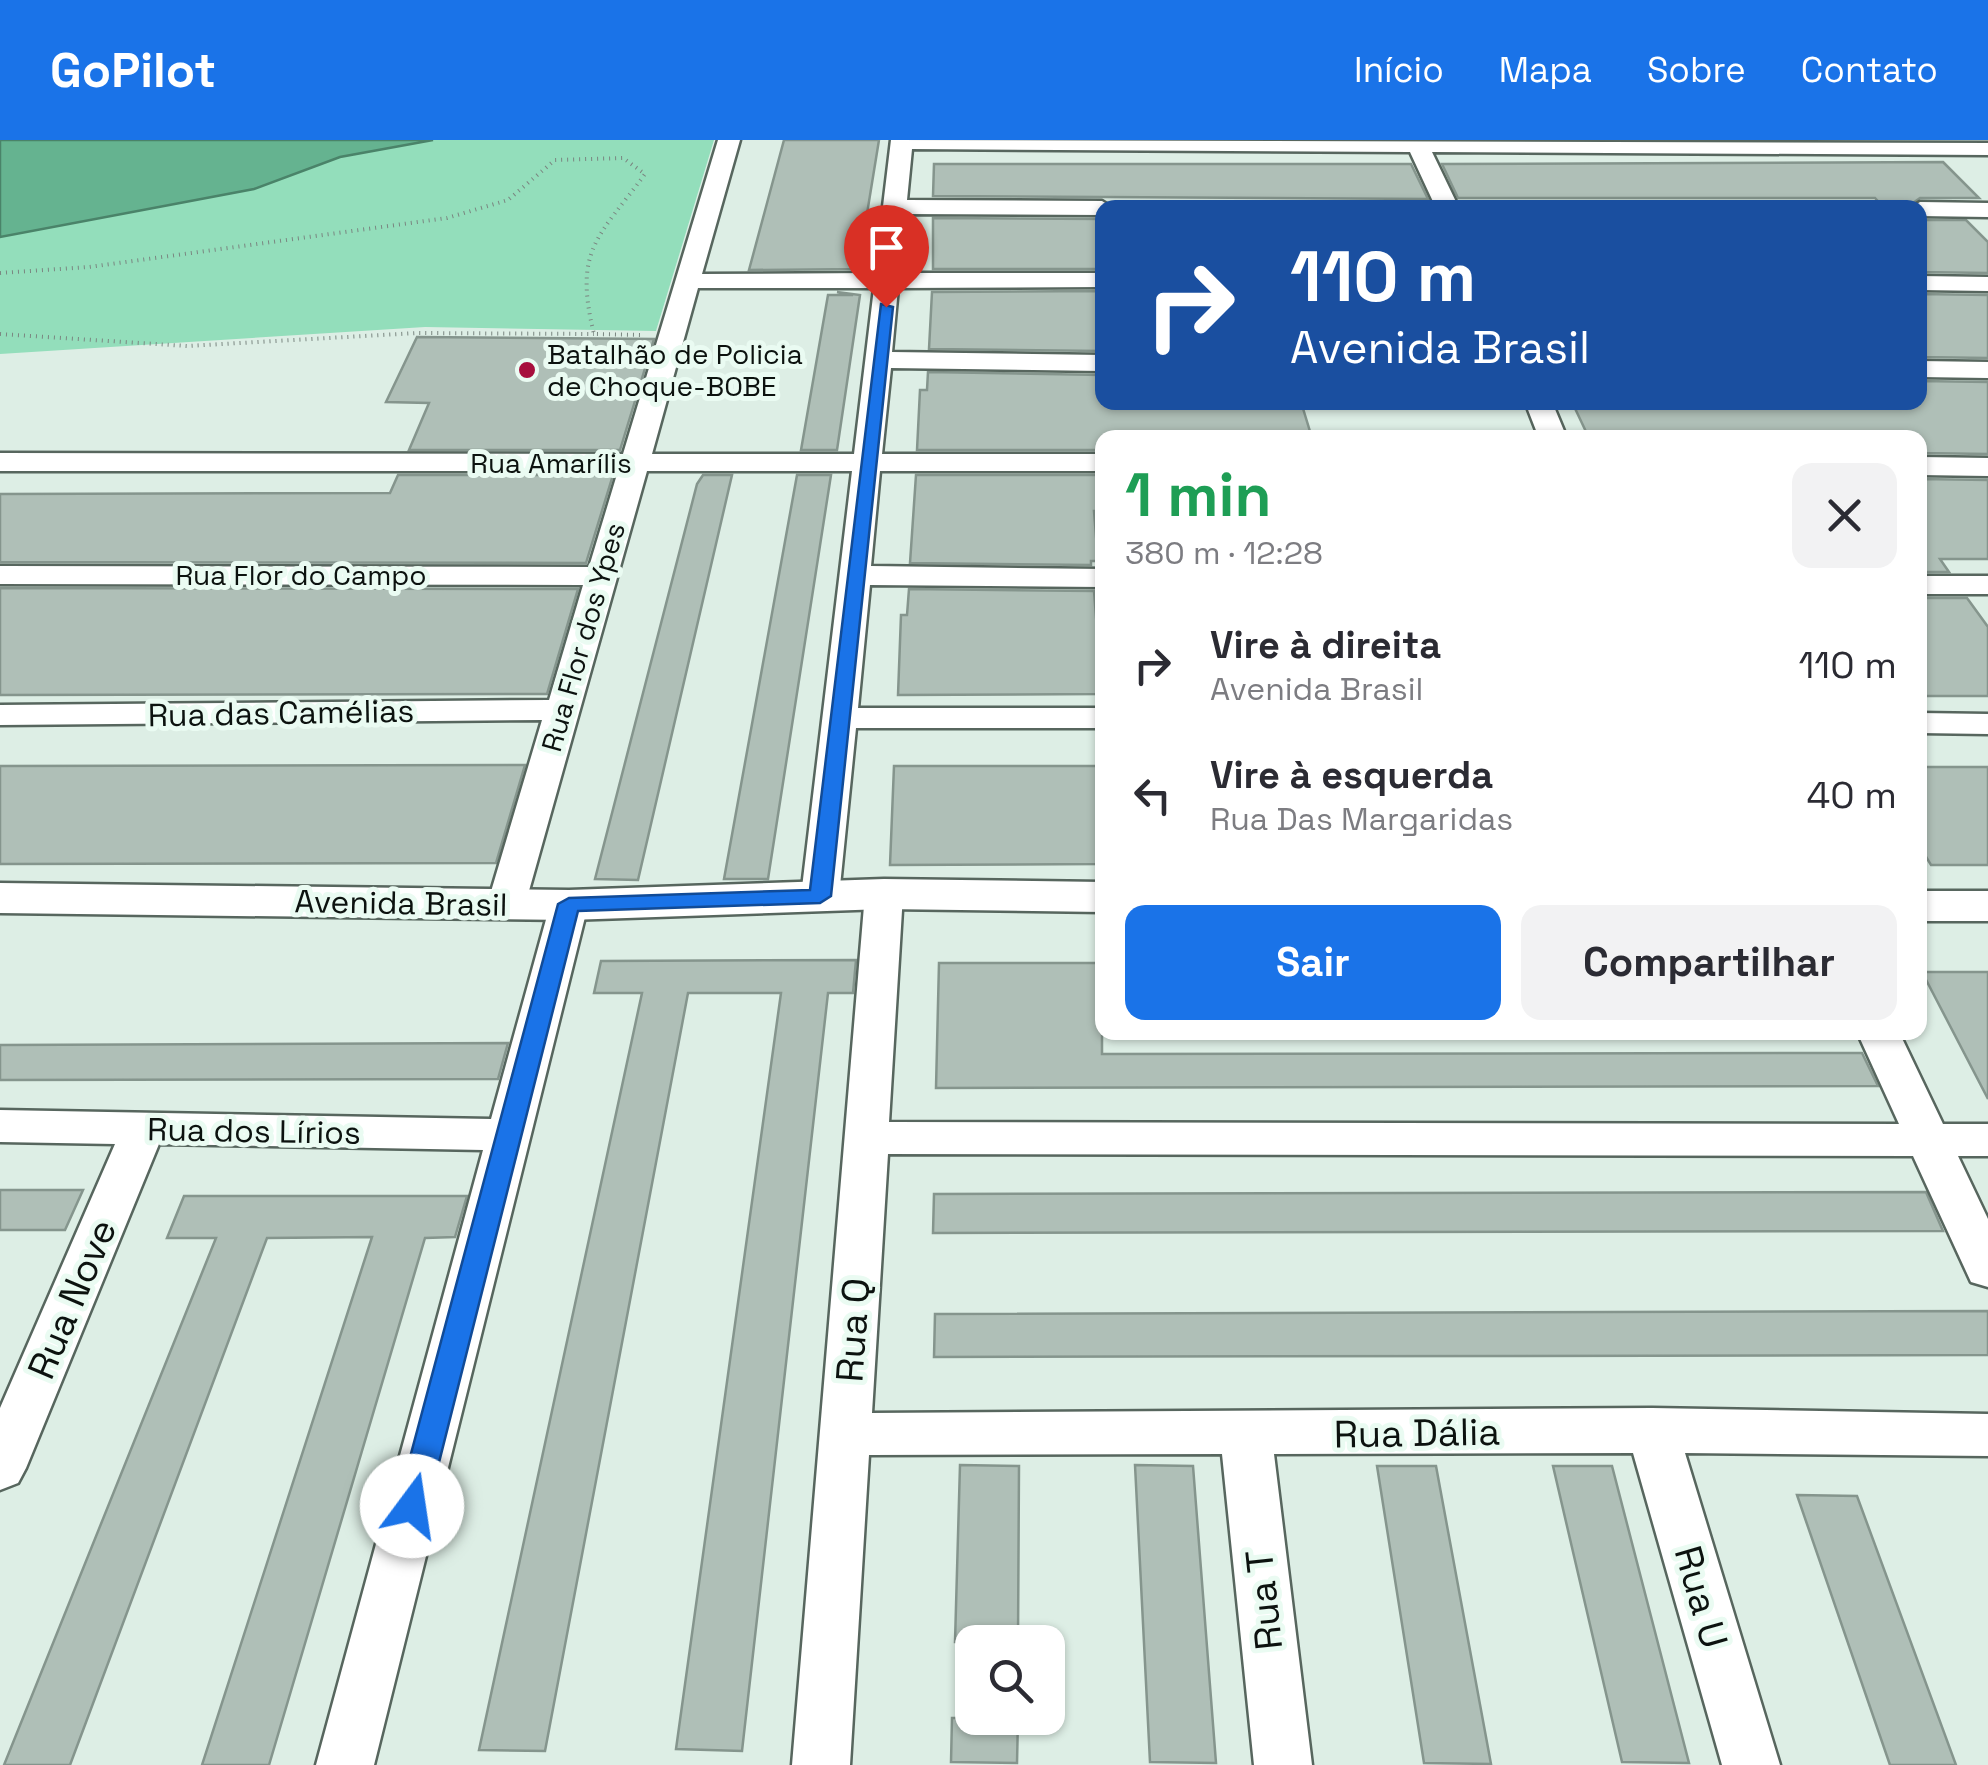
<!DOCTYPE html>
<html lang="pt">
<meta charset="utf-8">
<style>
:root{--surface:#fff;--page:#f2f2f3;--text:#2b2b33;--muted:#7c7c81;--accent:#1a73e8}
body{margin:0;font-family:"Space Grotesk",sans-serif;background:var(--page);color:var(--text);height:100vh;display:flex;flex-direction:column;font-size:38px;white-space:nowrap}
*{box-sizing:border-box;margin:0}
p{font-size:32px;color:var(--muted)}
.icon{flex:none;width:55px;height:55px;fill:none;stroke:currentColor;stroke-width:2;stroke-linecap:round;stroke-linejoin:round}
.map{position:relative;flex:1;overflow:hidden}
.drawer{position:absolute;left:1095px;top:290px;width:832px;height:610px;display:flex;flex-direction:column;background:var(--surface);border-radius:20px;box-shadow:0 2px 8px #0004}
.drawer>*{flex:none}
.banner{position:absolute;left:1095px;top:60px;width:832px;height:210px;border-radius:20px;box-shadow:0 2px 8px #0004;background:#1a4fa0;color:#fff;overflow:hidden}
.buttons{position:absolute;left:955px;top:1485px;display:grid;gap:20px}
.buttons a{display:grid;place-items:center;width:110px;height:110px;border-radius:20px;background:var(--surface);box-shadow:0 2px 8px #0004;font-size:50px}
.pin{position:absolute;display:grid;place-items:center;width:85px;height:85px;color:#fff;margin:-102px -42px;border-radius:50% 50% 50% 0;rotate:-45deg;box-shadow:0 0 10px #0007}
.pin .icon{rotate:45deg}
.me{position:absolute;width:110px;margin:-55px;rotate:14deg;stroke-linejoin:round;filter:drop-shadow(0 0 8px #0008)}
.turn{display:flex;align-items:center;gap:35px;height:210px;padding:0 30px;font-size:45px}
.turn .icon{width:130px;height:130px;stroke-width:2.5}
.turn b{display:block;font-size:70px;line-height:85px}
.round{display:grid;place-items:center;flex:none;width:105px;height:105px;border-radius:20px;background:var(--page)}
.headline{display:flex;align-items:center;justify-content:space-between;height:170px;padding:0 30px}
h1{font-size:60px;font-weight:700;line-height:75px;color:#1e9e55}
.button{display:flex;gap:20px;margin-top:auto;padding:20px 30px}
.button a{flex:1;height:115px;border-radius:20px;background:var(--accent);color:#fff;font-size:40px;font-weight:700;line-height:115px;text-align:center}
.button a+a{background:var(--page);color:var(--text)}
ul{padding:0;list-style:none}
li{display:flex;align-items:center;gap:30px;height:130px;padding:0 30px}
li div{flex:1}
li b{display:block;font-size:38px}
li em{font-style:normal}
header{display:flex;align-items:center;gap:60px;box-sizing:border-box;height:140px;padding:0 50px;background:var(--accent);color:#fff}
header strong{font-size:48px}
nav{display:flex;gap:55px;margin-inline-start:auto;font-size:35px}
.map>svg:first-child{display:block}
.green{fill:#93debb}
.water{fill:#65b390;stroke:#4a8369;stroke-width:2.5}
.building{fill:#afbfb7;stroke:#85958d;stroke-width:2.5}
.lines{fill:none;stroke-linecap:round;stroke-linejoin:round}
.minor-casing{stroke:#57665e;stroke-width:5}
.tertiary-casing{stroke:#57665e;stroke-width:5}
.path{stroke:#7a8680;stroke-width:4;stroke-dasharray:1 5;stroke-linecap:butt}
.minor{fill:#fff;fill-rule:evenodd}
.tertiary{fill:#fff;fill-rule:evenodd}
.route{fill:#1a73e8;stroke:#114b97;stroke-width:2.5}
.poi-dot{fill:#a70f3d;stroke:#eafbf2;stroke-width:4}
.labels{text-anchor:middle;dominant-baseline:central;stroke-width:10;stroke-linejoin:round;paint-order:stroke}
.far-poi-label{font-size:28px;fill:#0c120f;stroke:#eafbf2;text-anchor:start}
.far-street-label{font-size:28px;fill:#0c120f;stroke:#eafbf2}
.street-label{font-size:32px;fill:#0c120f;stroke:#eafbf2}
.near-street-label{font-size:38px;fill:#0c120f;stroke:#eafbf2}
</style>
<header>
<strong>GoPilot</strong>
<nav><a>Início</a><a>Mapa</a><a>Sobre</a><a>Contato</a></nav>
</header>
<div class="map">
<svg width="1988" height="1625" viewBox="0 0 1988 1625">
<rect width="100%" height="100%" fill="#ddeee5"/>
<!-- green -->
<path class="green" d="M 0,0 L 714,0 L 656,191 L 425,187 L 0,214 Z"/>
<!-- water -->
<path class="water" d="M 0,0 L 433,0 L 340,17 L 254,49 L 0,97 Z"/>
<!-- building -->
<path class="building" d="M 784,0 L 879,0 L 858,129 L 749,130 Z
M 1943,22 L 1979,58 L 1920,58 L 1906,68 L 1884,68 L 1875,58 L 1458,58 L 1442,24 Z
M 934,24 L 1411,24 L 1428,59 L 933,56 Z
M 933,78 L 1102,79 L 1102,129 L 933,129 Z
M 1920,80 L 1966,80 L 1988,102 L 1988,133 L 1920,132 Z
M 1102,151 L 1102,211 L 929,209 L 932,152 Z
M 837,152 L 860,155 L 837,310 L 801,310 L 828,155 L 853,155 Z
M 1920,154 L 1988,155 L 1988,218 L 1920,217 Z
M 417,197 L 654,199 L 620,310 L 409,310 L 429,263 L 386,262 Z
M 928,232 L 1102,235 L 1102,262 L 1301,262 L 1312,298 L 1102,298 L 1102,310 L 917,310 L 920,250 L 927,250 Z
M 1920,241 L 1988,242 L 1988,314 L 1920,313 L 1920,298 L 1589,298 L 1572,262 L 1920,262 Z
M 398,335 L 613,335 L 586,423 L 0,422 L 0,354 L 390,353 Z
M 703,335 L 732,335 L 638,740 L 595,739 L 697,344 Z
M 797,335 L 831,335 L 768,739 L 724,739 Z
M 916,335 L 1102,335 L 1102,371 L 1094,371 L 1098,421 L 1091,421 L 1091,425 L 910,423 Z
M 1920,339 L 1988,340 L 1988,419 L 1940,419 L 1949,432 L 1920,432 Z
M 0,448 L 578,449 L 547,554 L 0,555 Z
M 909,449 L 1094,451 L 1102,554 L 898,555 L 901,475 L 907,475 Z
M 1920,458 L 1967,458 L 1988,487 L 1988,556 L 1920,556 Z
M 525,625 L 496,723 L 0,724 L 0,626 Z
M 894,626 L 1102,626 L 1102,724 L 890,725 Z
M 1920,627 L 1988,627 L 1988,725 L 1931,725 L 1920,707 Z
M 856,820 L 853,853 L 828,853 L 742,1611 L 676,1609 L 781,853 L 688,853 L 545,1611 L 479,1610 L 642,853 L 594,853 L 601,821 Z
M 939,823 L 1102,823 L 1102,914 L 1862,913 L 1878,946 L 936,948 Z
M 1922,832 L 1988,832 L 1988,959 Z
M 508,903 L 498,939 L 0,940 L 0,905 Z
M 0,1050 L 83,1050 L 65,1090 L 0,1090 Z
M 1926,1052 L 1943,1091 L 933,1093 L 934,1054 Z
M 184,1056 L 467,1056 L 455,1097 L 425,1098 L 269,1625 L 202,1625 L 372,1097 L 267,1098 L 70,1625 L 4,1625 L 216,1098 L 167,1098 Z
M 1988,1171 L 1988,1215 L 934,1217 L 935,1174 Z
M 960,1325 L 1019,1326 L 1018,1502 L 955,1502 Z
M 1135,1325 L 1193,1326 L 1216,1623 L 1150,1622 Z
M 1377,1326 L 1436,1326 L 1491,1624 L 1424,1623 Z
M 1553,1326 L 1612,1326 L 1689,1623 L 1622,1622 Z
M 1797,1355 L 1857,1356 L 1956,1625 L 1890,1625 Z
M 952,1578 L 1018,1578 L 1017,1623 L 951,1622 Z"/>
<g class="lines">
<defs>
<path id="minor" d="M 718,0 L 740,0 L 702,134 L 875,133 L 891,0 L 1988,3 L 1988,15 L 1432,12 L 1459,68 L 1436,68 L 1410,12 L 912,9 L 907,60 L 1102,61 L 1113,68 L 1102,68 L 1102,75 L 905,74 L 900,133 L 1102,133 L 1102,147 L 898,148 L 892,212 L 1102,215 L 1102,231 L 891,228 L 882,314 L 1102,314 L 1102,331 L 880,331 L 871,426 L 1102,429 L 1102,447 L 870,445 L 858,568 L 1102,568 L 1102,588 L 856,588 L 839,756 L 834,765 L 820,768 L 806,765 L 801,756 L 852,331 L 647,331 L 525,765 L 520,774 L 506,777 L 492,774 L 487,765 L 542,580 L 0,585 L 0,565 L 549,560 L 583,445 L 0,444 L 0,426 L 589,427 L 618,331 L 0,331 L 0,313 L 623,314 ZM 698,148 L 874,148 L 854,314 L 652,314 Z
M 1920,62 L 1988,63 L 1988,77 L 1920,76 L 1920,68 L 1910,68 Z
M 1920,136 L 1988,137 L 1988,151 L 1920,150 Z
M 1920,221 L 1988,222 L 1988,238 L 1920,237 Z
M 1525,262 L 1552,262 L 1567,298 L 1539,298 Z
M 1920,317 L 1988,318 L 1988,336 L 1920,335 Z
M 1920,436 L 1988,436 L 1988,454 L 1920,454 Z
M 1920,573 L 1988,574 L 1988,594 L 1920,593 Z
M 884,742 L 898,746 L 903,754 L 889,982 L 1899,984 L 1857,892 L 1899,892 L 1943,984 L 1988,984 L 1988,1016 L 1958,1016 L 1988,1079 L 1988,1147 L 1971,1142 L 1913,1016 L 888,1014 L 872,1273 L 1652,1268 L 1988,1274 L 1988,1316 L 1685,1313 L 1780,1625 L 1722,1625 L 1633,1313 L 1274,1314 L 1312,1625 L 1254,1625 L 1222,1314 L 869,1315 L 850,1625 L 792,1625 L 865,754 L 870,746 Z
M 569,753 L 583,756 L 588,765 L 374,1625 L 316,1625 L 483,1010 L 159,1004 L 26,1328 L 18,1343 L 0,1350 L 0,1268 L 115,1004 L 0,1002 L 0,970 L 491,979 L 550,765 L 555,756 Z"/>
<path id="tertiary" d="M 884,739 L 1102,742 L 1102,772 L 884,769 L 569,780 L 0,773 L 0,743 L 569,750 Z
M 1920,751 L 1988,751 L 1988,781 L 1920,781 Z"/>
</defs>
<!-- minor casing -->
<use href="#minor" class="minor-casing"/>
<!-- tertiary casing -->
<use href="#tertiary" class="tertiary-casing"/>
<!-- path -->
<path class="path" d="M 0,133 L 89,127 L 447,78 L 508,60 L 555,20 L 623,18 L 645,34 C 599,97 573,109 594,194 L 640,195
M 0,194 L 187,206 L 417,193 L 594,194"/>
<!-- minor -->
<use href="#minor" class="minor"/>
<!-- tertiary -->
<use href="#tertiary" class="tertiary"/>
</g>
<!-- route -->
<path class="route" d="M 881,164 L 893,167 L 831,756 L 820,763 L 578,771 L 428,1366 L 423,1375 L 412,1378 L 402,1375 L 397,1366 L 558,764 L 569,758 L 810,750 Z"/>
<!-- markers -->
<circle class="poi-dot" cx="527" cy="230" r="10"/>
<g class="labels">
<!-- far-poi labels -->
<g class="far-poi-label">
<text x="547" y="214">Batalhão de Policia<tspan x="547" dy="32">de Choque-BOBE</tspan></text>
</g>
<!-- far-street labels -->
<g class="far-street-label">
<text x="551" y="323">Rua Amarílis</text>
<text x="301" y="435">Rua Flor do Campo</text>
<text transform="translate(583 497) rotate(-74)">Rua Flor dos Ypes</text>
</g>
<!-- street labels -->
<g class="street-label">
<text transform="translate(281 573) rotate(-1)">Rua das Camélias</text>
<text transform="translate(401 763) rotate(1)">Avenida Brasil</text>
<text transform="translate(254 991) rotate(1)">Rua dos Lírios</text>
</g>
<!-- near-street labels -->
<g class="near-street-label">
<text transform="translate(72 1159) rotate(-67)">Rua Nove</text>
<text transform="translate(853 1190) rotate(-86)">Rua Q</text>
<text transform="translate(1417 1293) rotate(-1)">Rua Dália</text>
<text transform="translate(1701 1457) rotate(74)">Rua U</text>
<text transform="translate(1264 1460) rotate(-96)">Rua T</text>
</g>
</g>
</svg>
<div class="buttons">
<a><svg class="icon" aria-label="search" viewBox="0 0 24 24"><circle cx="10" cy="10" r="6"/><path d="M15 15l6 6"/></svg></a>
</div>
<div class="pin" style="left:886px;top:167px;background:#d93025"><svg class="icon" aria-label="arrive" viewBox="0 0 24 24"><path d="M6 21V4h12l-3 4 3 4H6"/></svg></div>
<svg class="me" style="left:412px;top:1366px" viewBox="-20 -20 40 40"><circle r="19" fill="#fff"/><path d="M0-13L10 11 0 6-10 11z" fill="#1a73e8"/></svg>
<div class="banner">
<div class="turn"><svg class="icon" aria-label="right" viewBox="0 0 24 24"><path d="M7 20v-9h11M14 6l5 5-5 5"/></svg><div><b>110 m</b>Avenida Brasil</div></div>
</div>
<section class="drawer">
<div class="headline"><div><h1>1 min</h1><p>380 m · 12:28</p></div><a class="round"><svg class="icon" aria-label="close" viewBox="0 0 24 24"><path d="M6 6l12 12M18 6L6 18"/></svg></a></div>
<ul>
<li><svg class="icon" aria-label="right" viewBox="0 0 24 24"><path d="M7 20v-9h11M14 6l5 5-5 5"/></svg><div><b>Vire à direita</b><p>Avenida Brasil</p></div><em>110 m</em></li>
<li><svg class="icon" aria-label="left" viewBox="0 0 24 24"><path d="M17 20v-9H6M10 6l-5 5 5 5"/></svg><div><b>Vire à esquerda</b><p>Rua Das Margaridas</p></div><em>40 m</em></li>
</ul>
<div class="button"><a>Sair</a><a>Compartilhar</a></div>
</section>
</div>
